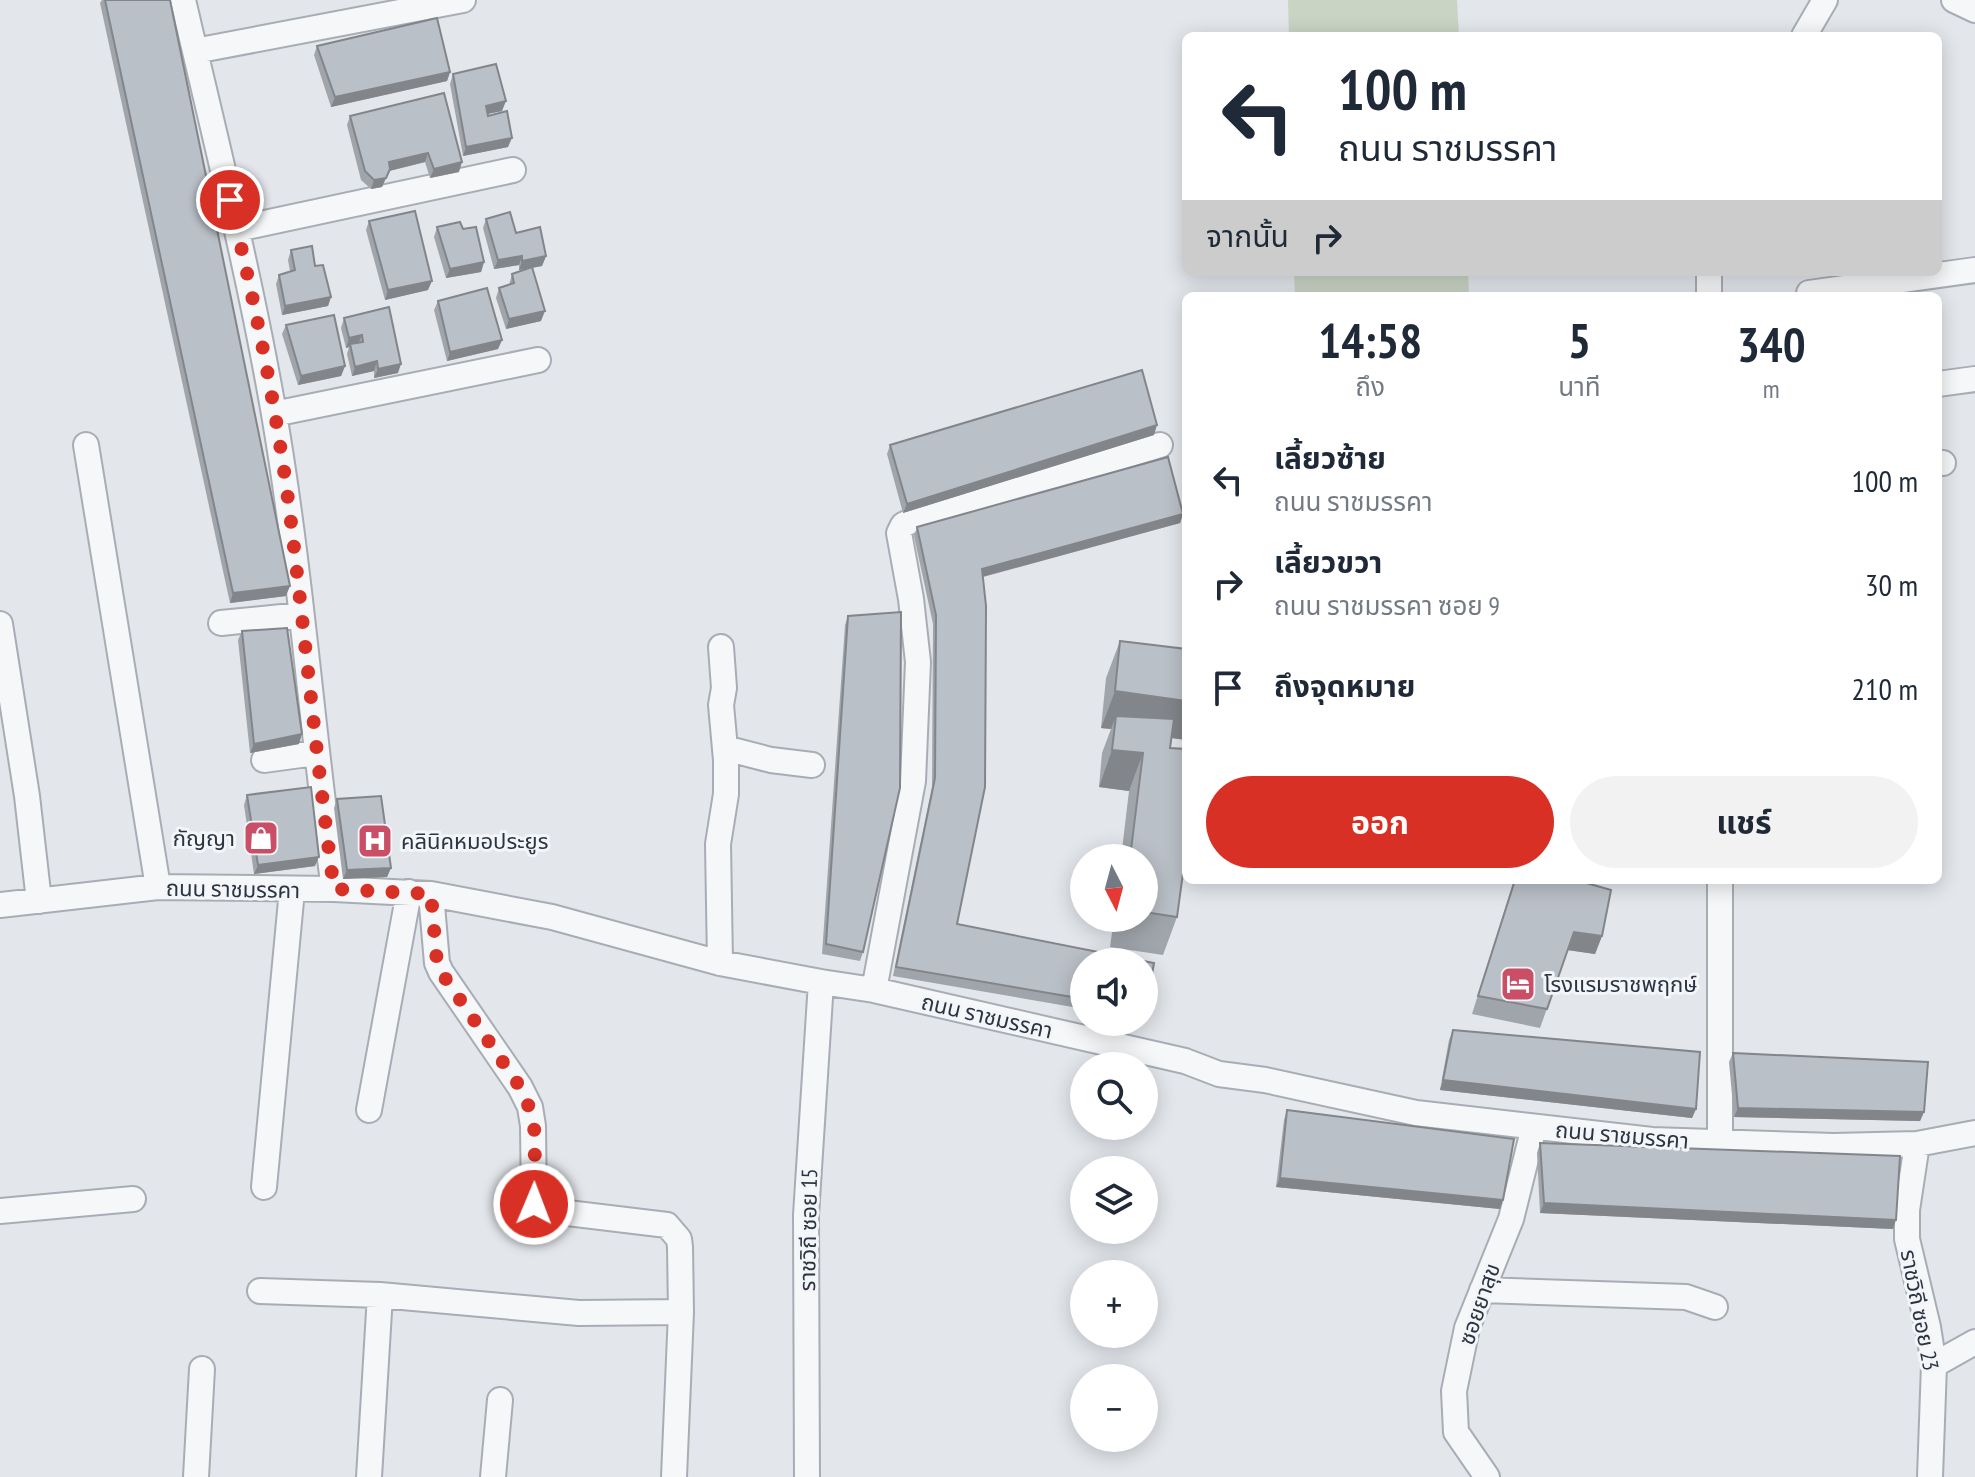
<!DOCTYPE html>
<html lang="th">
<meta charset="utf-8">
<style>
:root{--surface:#fff;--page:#f2f2f3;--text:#1f2937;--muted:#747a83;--accent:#d93025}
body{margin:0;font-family:"PT Sans Narrow","Noto Sans Thai",sans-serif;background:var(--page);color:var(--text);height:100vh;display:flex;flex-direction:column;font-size:30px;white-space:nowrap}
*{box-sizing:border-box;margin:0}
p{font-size:26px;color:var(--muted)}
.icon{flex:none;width:44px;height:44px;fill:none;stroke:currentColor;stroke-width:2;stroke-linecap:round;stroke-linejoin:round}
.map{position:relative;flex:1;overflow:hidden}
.side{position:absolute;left:1182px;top:292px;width:760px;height:592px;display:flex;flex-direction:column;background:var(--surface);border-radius:12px;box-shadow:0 4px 20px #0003}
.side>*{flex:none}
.guide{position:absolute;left:1182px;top:32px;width:760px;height:244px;border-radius:12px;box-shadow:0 4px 20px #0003;background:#fff;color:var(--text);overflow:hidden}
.needle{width:52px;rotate:174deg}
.controls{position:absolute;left:1070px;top:844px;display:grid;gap:16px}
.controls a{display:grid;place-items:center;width:88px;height:88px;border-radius:50%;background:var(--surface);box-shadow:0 4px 20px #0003;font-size:40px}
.pin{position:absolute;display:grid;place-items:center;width:68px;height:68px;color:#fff;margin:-34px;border:4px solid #fff;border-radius:50%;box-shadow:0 2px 8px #0007}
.me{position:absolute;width:88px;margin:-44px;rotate:1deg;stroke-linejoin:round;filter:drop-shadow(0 0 6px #0008)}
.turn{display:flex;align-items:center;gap:28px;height:168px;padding:0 24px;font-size:36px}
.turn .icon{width:104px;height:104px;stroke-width:2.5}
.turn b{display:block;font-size:56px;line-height:68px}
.then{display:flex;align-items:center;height:76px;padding:0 24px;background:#0003;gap:16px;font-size:30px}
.eta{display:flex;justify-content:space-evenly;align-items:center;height:136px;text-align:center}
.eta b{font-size:48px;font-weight:700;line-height:56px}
.primary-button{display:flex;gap:16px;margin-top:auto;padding:16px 24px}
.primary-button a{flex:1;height:92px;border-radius:48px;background:var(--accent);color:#fff;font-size:32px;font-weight:700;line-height:92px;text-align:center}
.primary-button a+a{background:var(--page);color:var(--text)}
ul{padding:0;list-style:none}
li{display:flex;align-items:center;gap:24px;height:104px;padding:0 24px}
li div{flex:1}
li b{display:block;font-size:30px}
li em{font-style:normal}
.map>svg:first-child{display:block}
.green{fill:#c9d4c5}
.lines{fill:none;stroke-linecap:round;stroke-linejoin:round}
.minor-casing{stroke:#a8adb5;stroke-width:28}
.minor{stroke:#f6f7f9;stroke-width:24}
.wall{fill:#a0a5ab}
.shaded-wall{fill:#82868b}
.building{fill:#bac0c7;stroke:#82868b;stroke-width:2}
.route{stroke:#d93025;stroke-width:14;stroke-dasharray:0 25.2}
.labels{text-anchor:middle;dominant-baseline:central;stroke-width:6;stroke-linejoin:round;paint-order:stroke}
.poi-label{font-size:22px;fill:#2b3542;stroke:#f3f5f8;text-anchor:start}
.street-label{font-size:22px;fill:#2b3542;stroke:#f3f5f8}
</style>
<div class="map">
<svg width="1975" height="1477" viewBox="0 0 1975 1477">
<rect width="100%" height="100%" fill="#e3e6eb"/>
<!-- green -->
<path class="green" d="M 1288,0 L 1457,0 L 1459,36 L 1289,36 Z
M 1294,272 L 1468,272 L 1469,296 L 1295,296 Z"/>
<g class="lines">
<defs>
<path id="minor" d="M 183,0 C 215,138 250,275 274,414 C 301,571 312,731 334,889
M 1954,0 L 1975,10
M 1804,36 L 1825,0
M 195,51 L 463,0
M 237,229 L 513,170
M 1809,293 L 1975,270
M 1709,296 L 1709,272
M 1938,384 L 1975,379
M 274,414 L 538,360
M 86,445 L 158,887
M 1938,463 L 1943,463
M 221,623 L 301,615
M 0,624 L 27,796 L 39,901
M 725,748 L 771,760 L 812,765
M 264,760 L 315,753
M 431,894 L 437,963 L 441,972 L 520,1087 L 530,1107 L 533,1126 L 534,1204 L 541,1209 L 551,1211 L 667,1225 L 679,1239 L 680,1247 L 681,1312
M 0,905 L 158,887 L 334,889 L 431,894 L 552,917 L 720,963 L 821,982 L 874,990 L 1185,1061 L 1219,1074 L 1265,1080 L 1416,1113 L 1652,1140 L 1834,1146 L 1917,1144 L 1975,1133
M 720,963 L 718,844 L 726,794 L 726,760 L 721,705 L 724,688 L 721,647
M 874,990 L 913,781 L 918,662 L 911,599 L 899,533 L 903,525 L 911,521 L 1160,445
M 369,1110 L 409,892
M 1720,1142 L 1720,880
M 1917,1144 L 1907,1210 L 1907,1239 L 1928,1327 L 1934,1365 L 1930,1477
M 264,1187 L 292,890
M 0,1211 L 133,1199
M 1482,1290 L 1686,1297 L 1715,1307
M 260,1291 L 380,1295 L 579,1313 L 681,1312 L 674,1477
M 1934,1365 L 1975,1342
M 196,1477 L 202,1369
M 369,1477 L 380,1295
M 493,1477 L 500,1400
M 807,1477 L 806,1215 L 821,982
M 1487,1477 L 1456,1432 L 1454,1391 L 1467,1328 L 1511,1219 L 1534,1127"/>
</defs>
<!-- minor casing -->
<use href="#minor" class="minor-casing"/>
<!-- minor -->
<use href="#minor" class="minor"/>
</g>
<!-- wall -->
<path class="wall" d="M 102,0 L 170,0 L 286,596 L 230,603 L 100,3 Z
M 317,46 L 450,72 L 447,81 L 331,107 L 314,55 Z
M 453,74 L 502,111 L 488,114 L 508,147 L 463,156 L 450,84 Z
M 444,93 L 459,172 L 430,178 L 425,162 L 389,171 L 382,187 L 371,189 L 361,180 L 347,125 L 350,116 Z
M 486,219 L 516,233 L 546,256 L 542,266 L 532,268 L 541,321 L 506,329 L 496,298 L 499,288 L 509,285 L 512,274 L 527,269 L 519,270 L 519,265 L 494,269 L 483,228 Z
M 369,221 L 428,290 L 385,300 L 366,230 Z
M 437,227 L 463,229 L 484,262 L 481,272 L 446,278 L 434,237 Z
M 291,250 L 315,266 L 331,297 L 328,306 L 282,315 L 276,284 L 279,275 L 290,271 L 288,260 Z
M 438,301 L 502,340 L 498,349 L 447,361 L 434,310 Z
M 344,318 L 398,373 L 374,378 L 374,371 L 352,376 L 347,354 L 349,347 L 346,348 L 341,328 Z
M 286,325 L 345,366 L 341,376 L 298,385 L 282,334 Z
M 1154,435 L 903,513 L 887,454 L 890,445 Z
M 1168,457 L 1183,514 L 1180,523 L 983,577 L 986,606 L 985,787 L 957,924 L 1154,963 L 1146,1009 L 1144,1016 L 1144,962 L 1084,962 L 1084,1009 L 893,976 L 932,787 L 933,624 L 914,536 L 917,527 Z
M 848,616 L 863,952 L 860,961 L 822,954 L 845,625 Z
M 242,631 L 299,744 L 250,753 L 238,640 Z
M 1120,641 L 1186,740 L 1172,738 L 1170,748 L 1177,917 L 1163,955 L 1110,947 L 1114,918 L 1144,918 L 1144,858 L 1121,858 L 1129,791 L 1099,787 L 1102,753 L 1111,729 L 1101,728 L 1106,678 Z
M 247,795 L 315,866 L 254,874 L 244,805 Z
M 337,799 L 391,868 L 387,877 L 343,879 L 334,808 Z
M 1514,880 L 1576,880 L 1602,936 L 1595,954 L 1568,950 L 1540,1028 L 1472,1014 Z
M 1453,1030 L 1696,1109 L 1692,1118 L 1440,1090 L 1449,1040 Z
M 1733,1053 L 1924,1112 L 1920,1121 L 1734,1117 L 1729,1062 Z
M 1287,1110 L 1500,1209 L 1276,1187 L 1284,1120 Z
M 1540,1143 L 1893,1229 L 1540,1213 L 1537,1153 Z"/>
<!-- shaded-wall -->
<path class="shaded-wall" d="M 450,72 L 447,81 L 331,107 L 335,97 Z
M 506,101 L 502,111 L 482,115 L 486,106 Z
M 512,138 L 508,147 L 463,156 L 466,147 Z
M 428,153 L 425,162 L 389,171 L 382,187 L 371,189 L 374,180 L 389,162 Z
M 462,162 L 459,172 L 430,178 L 434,169 Z
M 522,256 L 519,265 L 494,269 L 498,260 Z
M 546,256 L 542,266 L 519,270 L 522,261 Z
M 484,262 L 481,272 L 446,278 L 450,269 Z
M 432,281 L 428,290 L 385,300 L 388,290 Z
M 331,297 L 328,306 L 282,315 L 285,306 Z
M 545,311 L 541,321 L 506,329 L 509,319 Z
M 362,335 L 358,344 L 350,344 L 349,347 L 346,348 L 349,338 Z
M 502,340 L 498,349 L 447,361 L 450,352 Z
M 377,361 L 374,371 L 352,376 L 355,367 Z
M 401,364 L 398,373 L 374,378 L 378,369 Z
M 345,366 L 341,376 L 298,385 L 301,376 Z
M 1157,425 L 1154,435 L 903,513 L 907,504 Z
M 1183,514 L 1180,523 L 978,578 L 982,569 Z
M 290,586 L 286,596 L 230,603 L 233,593 Z
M 1115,691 L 1186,701 L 1186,740 L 1114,730 L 1116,716 L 1111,729 L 1101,728 Z
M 302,734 L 299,744 L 250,753 L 254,744 Z
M 1112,750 L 1143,753 L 1129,791 L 1099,787 Z
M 319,857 L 315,866 L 254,874 L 258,865 Z
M 391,868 L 387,877 L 343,879 L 347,870 Z
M 1574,932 L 1602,936 L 1595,954 L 1567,950 Z
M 1443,1080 L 1696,1109 L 1692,1118 L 1440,1090 Z
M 1738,1108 L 1924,1112 L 1920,1121 L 1734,1117 Z
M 1280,1178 L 1503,1200 L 1500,1209 L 1276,1187 Z
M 1544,1203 L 1896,1220 L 1893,1229 L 1540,1213 Z"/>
<!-- building -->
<path class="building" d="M 105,0 L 170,0 L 290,586 L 233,593 Z
M 437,18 L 450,72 L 335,97 L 317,46 Z
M 496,64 L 506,101 L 486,106 L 488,116 L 507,111 L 512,138 L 466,147 L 453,74 Z
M 444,93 L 462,162 L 434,169 L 428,153 L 389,162 L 390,169 L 386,178 L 374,180 L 365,171 L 350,116 Z
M 415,211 L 432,281 L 388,290 L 369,221 Z
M 510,212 L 516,233 L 540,227 L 546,256 L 522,261 L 522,256 L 498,260 L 486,219 Z
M 460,222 L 463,229 L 476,227 L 484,262 L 450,269 L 437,227 Z
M 312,246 L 315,266 L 323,265 L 331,297 L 285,306 L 279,275 L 295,270 L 291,250 Z
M 532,267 L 545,311 L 509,319 L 499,288 L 514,283 L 512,274 Z
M 487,288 L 502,340 L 450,352 L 438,301 Z
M 389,307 L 401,364 L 378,369 L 377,361 L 355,367 L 350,344 L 363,342 L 362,335 L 349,338 L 344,318 Z
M 334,315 L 345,366 L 301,376 L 286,325 Z
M 1142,370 L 1157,425 L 907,504 L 890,445 Z
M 1168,457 L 1183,514 L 982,569 L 986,606 L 985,787 L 957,924 L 1154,963 L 1146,1009 L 1144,1009 L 1144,962 L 1084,962 L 1084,999 L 896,967 L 935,778 L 936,615 L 917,527 Z
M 901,612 L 900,788 L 863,952 L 826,944 L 848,616 Z
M 287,628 L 302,734 L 254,744 L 242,631 Z
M 1120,641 L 1186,649 L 1186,701 L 1115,691 Z
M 1116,716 L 1174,719 L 1170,748 L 1186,749 L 1186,851 L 1177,917 L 1144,912 L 1144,858 L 1130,858 L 1143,753 L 1112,750 Z
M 311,787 L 319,857 L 258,865 L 247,795 Z
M 381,796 L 391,868 L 347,870 L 337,799 Z
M 1515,880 L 1576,880 L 1611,890 L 1602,936 L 1574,932 L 1547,1009 L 1478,996 Z
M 1453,1030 L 1700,1052 L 1696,1109 L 1443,1080 Z
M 1733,1053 L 1928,1062 L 1924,1112 L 1738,1108 Z
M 1287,1110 L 1514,1139 L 1503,1200 L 1280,1178 Z
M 1540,1143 L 1900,1156 L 1896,1220 L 1544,1203 Z"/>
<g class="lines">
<!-- route -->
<path class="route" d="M 230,200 C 257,311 280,426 293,539 C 307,656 318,772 334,889 L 431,894 L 437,963 L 441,972 L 520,1087 C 530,1106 536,1126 535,1148 C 535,1166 530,1186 534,1204"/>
</g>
<!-- icons -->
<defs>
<symbol id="shop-square" viewBox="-11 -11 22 22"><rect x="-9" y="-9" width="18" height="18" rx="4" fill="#c94e66" stroke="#f3f5f8"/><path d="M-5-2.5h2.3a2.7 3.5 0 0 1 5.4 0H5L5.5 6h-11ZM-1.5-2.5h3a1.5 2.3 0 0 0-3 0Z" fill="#fff"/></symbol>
<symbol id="hospital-square" viewBox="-11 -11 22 22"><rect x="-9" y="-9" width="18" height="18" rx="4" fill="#c94e66" stroke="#f3f5f8"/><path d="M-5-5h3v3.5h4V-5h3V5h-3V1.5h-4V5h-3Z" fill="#fff"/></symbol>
<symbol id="hotel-square" viewBox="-11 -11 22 22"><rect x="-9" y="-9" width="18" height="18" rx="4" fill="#c94e66" stroke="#f3f5f8"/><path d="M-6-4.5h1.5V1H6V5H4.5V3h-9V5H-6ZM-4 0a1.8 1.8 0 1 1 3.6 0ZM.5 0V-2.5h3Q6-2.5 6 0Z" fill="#fff"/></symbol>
</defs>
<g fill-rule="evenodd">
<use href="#shop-square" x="241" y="818" width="40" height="40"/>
<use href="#hospital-square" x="355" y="821" width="40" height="40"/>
<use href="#hotel-square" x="1498" y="964" width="40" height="40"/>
</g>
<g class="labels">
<!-- poi labels -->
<g class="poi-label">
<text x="235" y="838" text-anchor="end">กัญญา</text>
<text x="401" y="841">คลินิคหมอประยูร</text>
<text x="1544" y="984">โรงแรมราชพฤกษ์</text>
</g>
<!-- street labels -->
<g class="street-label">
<text transform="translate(233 889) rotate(1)">ถนน ราชมรรคา</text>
<text transform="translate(987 1016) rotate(13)">ถนน ราชมรรคา</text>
<text transform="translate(1622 1135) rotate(5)">ถนน ราชมรรคา</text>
<text transform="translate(808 1230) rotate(-89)">ราชวิถี ซอย 15</text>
<text transform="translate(1479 1304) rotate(-71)">ซอยยาสุข</text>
<text transform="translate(1920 1310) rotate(79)">ราชวิถี ซอย 23</text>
</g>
</g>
</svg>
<div class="controls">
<a><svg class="needle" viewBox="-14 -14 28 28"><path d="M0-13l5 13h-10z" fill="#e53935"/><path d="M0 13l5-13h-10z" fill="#747a83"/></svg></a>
<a><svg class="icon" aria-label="sound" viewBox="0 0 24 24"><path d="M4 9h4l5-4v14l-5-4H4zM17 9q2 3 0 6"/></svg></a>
<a><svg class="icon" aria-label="search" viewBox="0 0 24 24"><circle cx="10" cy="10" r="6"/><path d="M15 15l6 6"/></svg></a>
<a><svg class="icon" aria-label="layers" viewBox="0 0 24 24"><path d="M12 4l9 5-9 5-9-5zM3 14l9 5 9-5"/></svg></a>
<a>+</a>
<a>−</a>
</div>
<div class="pin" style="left:230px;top:200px;background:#d93025"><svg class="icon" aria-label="arrive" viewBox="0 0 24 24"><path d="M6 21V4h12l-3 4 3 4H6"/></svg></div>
<svg class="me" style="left:534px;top:1204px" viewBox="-20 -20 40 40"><circle r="17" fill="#d93025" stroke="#fff" stroke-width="3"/><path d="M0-11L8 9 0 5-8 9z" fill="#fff"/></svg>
<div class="guide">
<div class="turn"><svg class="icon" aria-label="left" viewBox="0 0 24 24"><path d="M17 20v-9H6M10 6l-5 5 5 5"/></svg><div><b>100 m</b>ถนน ราชมรรคา</div></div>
<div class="then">จากนั้น<svg class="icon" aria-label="right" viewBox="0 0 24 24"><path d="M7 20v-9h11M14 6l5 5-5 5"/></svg></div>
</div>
<section class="side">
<div class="eta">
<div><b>14:58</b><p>ถึง</p></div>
<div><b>5</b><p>นาที</p></div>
<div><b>340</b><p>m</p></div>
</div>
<ul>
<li><svg class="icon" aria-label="left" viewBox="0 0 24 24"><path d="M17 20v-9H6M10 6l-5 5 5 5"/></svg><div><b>เลี้ยวซ้าย</b><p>ถนน ราชมรรคา</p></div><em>100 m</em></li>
<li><svg class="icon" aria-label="right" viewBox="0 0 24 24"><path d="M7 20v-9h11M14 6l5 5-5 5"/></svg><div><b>เลี้ยวขวา</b><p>ถนน ราชมรรคา ซอย 9</p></div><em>30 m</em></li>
<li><svg class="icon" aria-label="arrive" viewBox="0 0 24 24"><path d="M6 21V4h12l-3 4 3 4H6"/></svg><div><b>ถึงจุดหมาย</b></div><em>210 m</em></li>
</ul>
<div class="primary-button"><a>ออก</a><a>แชร์</a></div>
</section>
</div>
